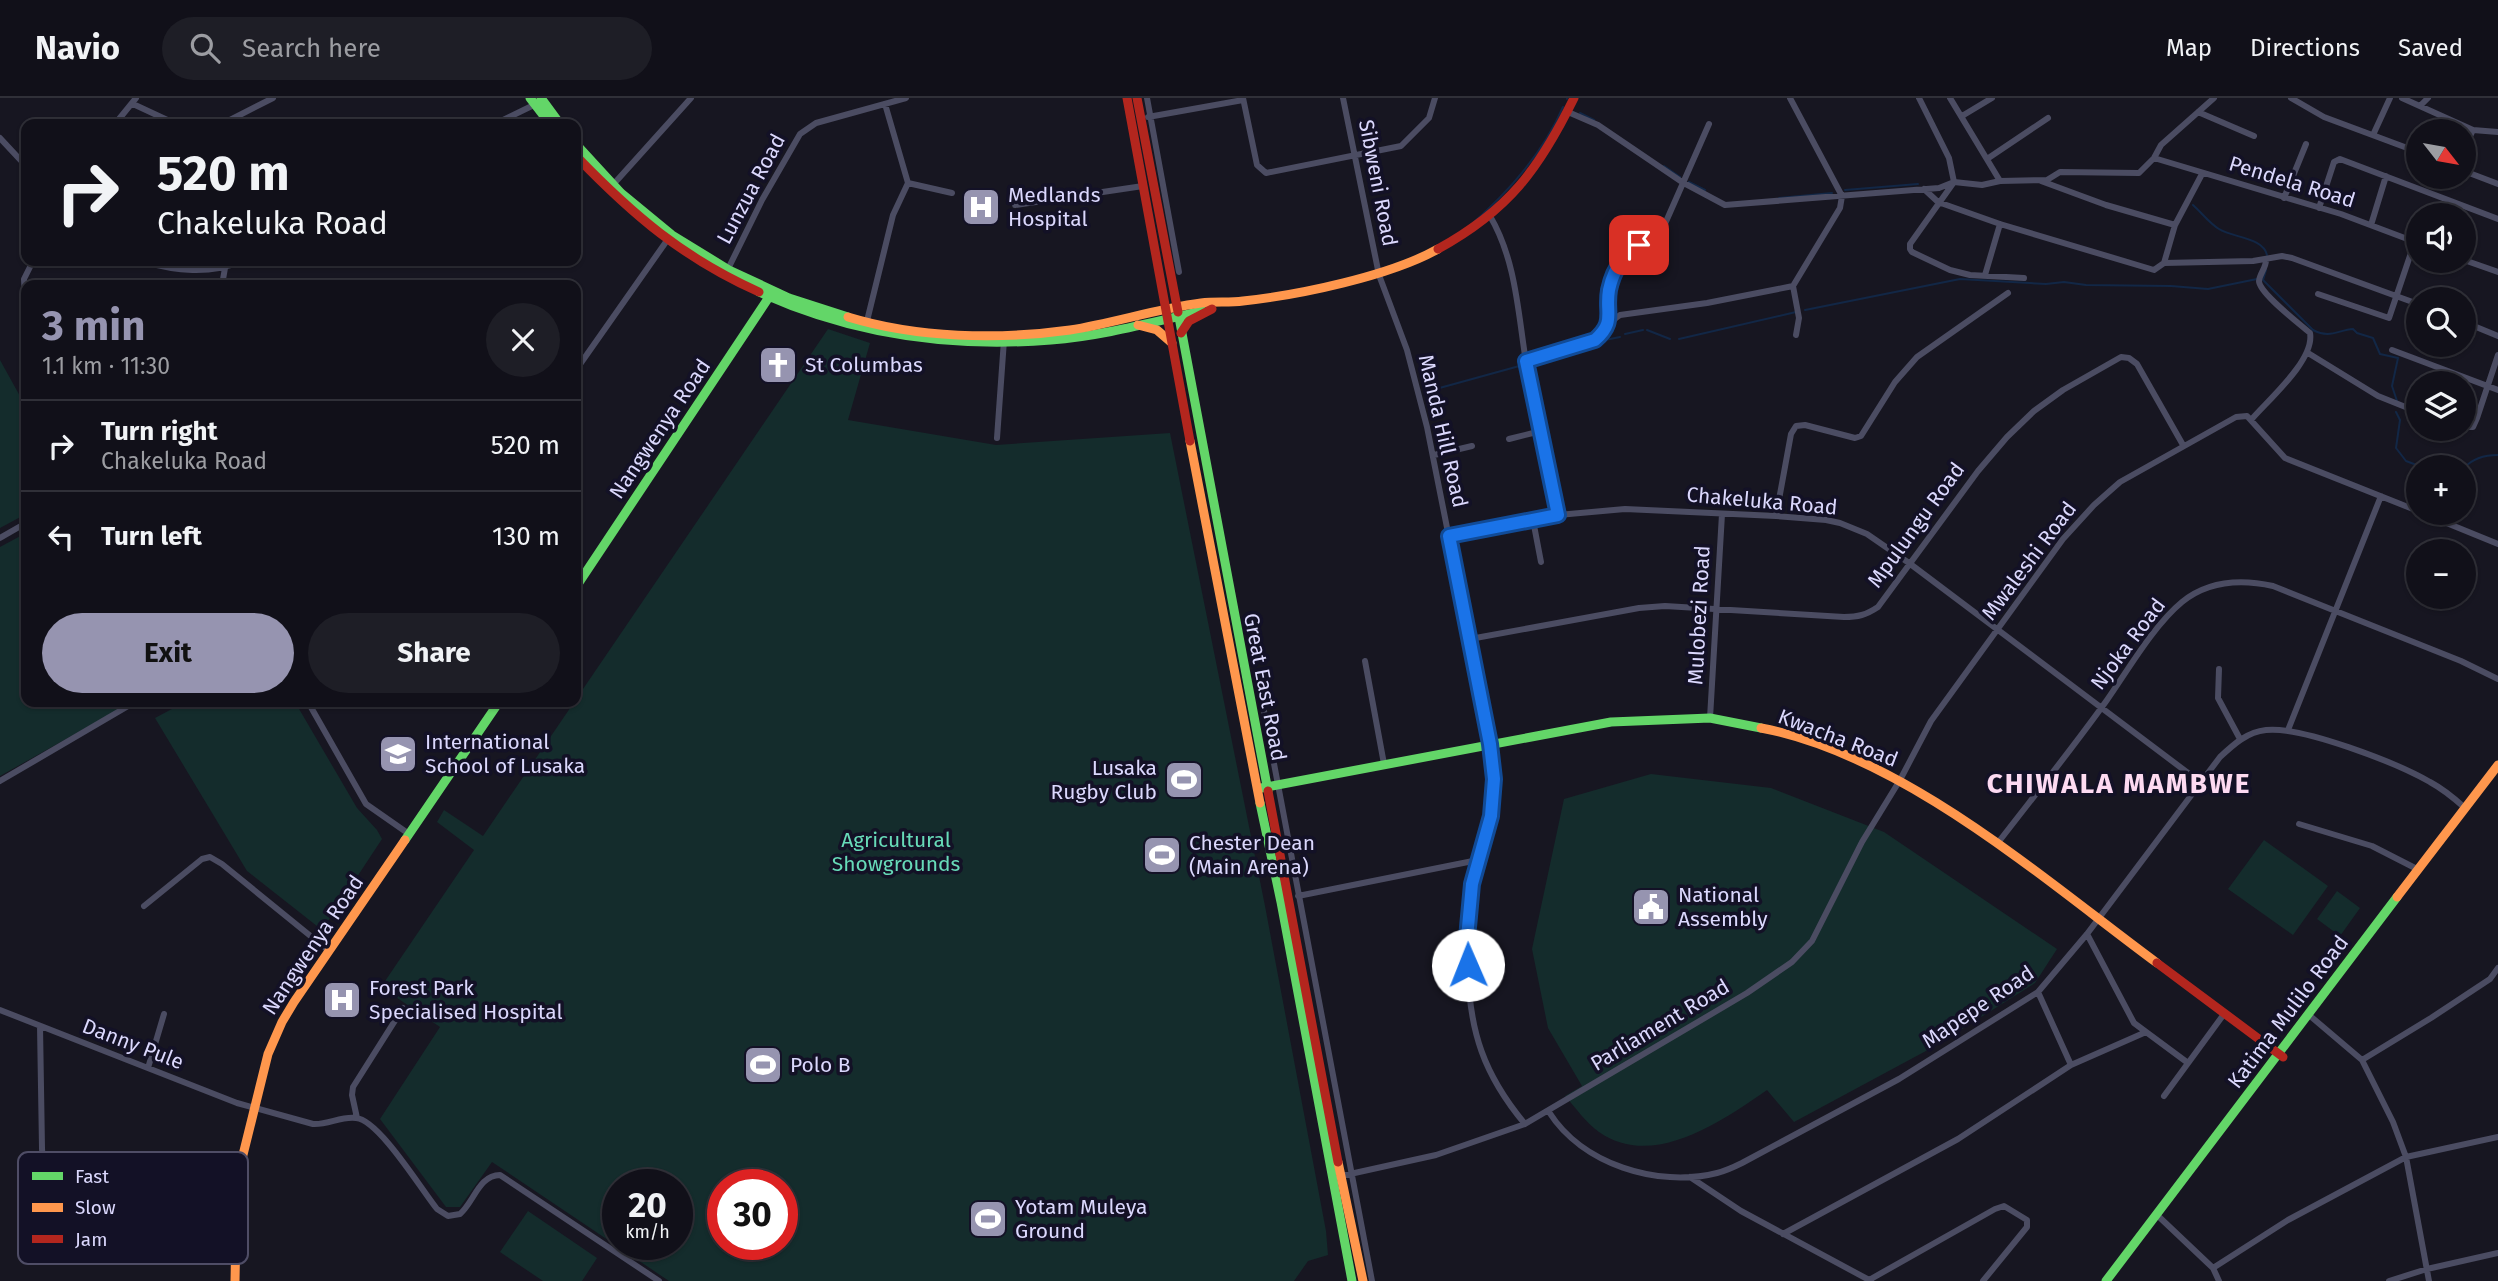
<!DOCTYPE html>
<meta charset="utf-8">
<style>
:root{--surface:#111019;--page:#1e1e26;--text:#f1f3f6;--muted:#9c9da2;--line:#303038;--accent:#9694b0}
body{margin:0;font-family:"Fira Sans",sans-serif;background:var(--page);color:var(--text);height:100vh;display:flex;flex-direction:column;font-size:26px;white-space:nowrap}
*{box-sizing:border-box;margin:0}
p{font-size:23px;color:var(--muted)}
.icon{flex:none;width:38px;height:38px;fill:none;stroke:currentColor;stroke-width:2;stroke-linecap:round;stroke-linejoin:round}
.map{position:relative;flex:1;overflow:hidden}
.side{position:absolute;left:21px;top:182px;width:560px;height:427px;display:flex;flex-direction:column;background:var(--surface);border-radius:14px;box-shadow:0 2px 5px #0004,0 0 0 2px var(--line)}
.side>*{flex:none}
.top-card{position:absolute;left:21px;top:21px;width:560px;height:147px;border-radius:14px;box-shadow:0 2px 5px #0004,0 0 0 2px var(--line);background:#111019;color:var(--text);overflow:hidden}
.needle{width:46px;rotate:121deg}
.fabs{position:absolute;left:2406px;top:21px;display:grid;gap:14px}
.fabs a{display:grid;place-items:center;width:70px;height:70px;border-radius:50%;background:var(--surface);box-shadow:0 2px 5px #0004,0 0 0 2px var(--line);font-size:35px}
.speed{position:absolute;left:602px;top:1071px;display:flex;gap:14px;font-size:35px;font-weight:700;text-align:center}
.speed>*{display:grid;place-content:center;width:91px;height:91px;border-radius:50%;background:var(--surface);box-shadow:0 2px 5px #0004,0 0 0 2px var(--line);line-height:1}
.speed small{font-size:18px;font-weight:400}
.speed .limit{border:10px solid #d22;background:#fff;color:#111}
.pin{position:absolute;display:grid;place-items:center;width:60px;height:60px;color:#fff;margin:-30px;border-radius:14px;box-shadow:0 4px 10px #0006}
.me{position:absolute;width:77px;margin:-38px;rotate:359deg;stroke-linejoin:round;filter:drop-shadow(0 0 5px #0008)}
.turn{display:flex;align-items:center;gap:24px;height:147px;padding:0 21px;font-size:32px}
.turn .icon{width:91px;height:91px;stroke-width:2.5}
.turn b{display:block;font-size:49px;line-height:60px}
.round{display:grid;place-items:center;flex:none;width:74px;height:74px;border-radius:37px;background:var(--page)}
.head{display:flex;align-items:center;justify-content:space-between;height:119px;padding:0 21px}
h1{font-size:42px;font-weight:700;line-height:52px;color:var(--accent)}
.button{display:flex;gap:14px;margin-top:auto;padding:14px 21px}
.button a{flex:1;height:80px;border-radius:42px;background:var(--accent);color:#111;font-size:28px;font-weight:700;line-height:80px;text-align:center}
.button a+a{background:var(--page);color:var(--text)}
ul{padding:0;list-style:none}
li{display:flex;align-items:center;gap:21px;height:91px;padding:0 21px;border-top:2px solid var(--line)}
li div{flex:1}
li b{display:block;font-size:26px}
li em{font-style:normal}
header{display:flex;align-items:center;gap:42px;box-sizing:border-box;height:98px;padding:0 35px;background:var(--surface);border-bottom:2px solid var(--line)}
header strong{font-size:33px}
nav{display:flex;gap:38px;margin-inline-start:auto;font-size:24px}
.search{width:490px;height:63px;background:var(--page);display:flex;align-items:center;gap:18px;box-sizing:border-box;padding:0 24px;border-radius:38px;color:var(--muted);font-size:26px}
.map>svg:first-child{display:block}
.green{fill:#142c2c;fill-rule:evenodd}
.lines{fill:none;stroke-linecap:round;stroke-linejoin:round}
.stream{stroke:#122746;stroke-width:2}
.street{stroke:#4b4c62;stroke-width:6}
.fast{stroke:#63d668;stroke-width:9}
.slow{stroke:#ff974d;stroke-width:9}
.jam{stroke:#b3261e;stroke-width:9}
.route-casing{stroke:#114b97;stroke-width:18}
.route{stroke:#1a73e8;stroke-width:12}
.labels{text-anchor:middle;dominant-baseline:central;stroke-width:7;stroke-linejoin:round;paint-order:stroke}
.street-label{font-size:21px;fill:#dbd8fd;stroke:#131126}
.poi-label{font-size:21px;fill:#dbd8fd;stroke:#131126;text-anchor:start}
.park-label{font-size:21px;fill:#67dab8;stroke:#131126}
.district-label{font-size:28px;font-weight:bold;letter-spacing:2px;fill:#fddaf2;stroke:#131126}
.key{fill:#131126;stroke:#4f4d66;stroke-width:2}
.key-label{font-size:19px;fill:#dbd8fd}
</style>
<header>
<strong>Navio</strong>
<div class="search"><svg class="icon" aria-label="search" viewBox="0 0 24 24"><circle cx="10" cy="10" r="6"/><path d="M15 15l6 6"/></svg>Search here</div>
<nav><a>Map</a><a>Directions</a><a>Saved</a></nav>
</header>
<div class="map">
<svg width="2498" height="1183" viewBox="0 0 2498 1183">
<rect width="100%" height="100%" fill="#171621"/>
<!-- green -->
<path class="green" d="M 828,231 L 870,245 L 848,322 L 996,347 L 1170,335 L 1265,808 L 1326,1133 L 1328,1157 L 1308,1163 L 1294,1183 L 669,1183 L 492,1064 L 460,1109 L 446,1109 L 380,1021 L 440,929 L 381,889 L 474,752 L 437,724 L 444,712 L 483,738 ZM 618,1087 L 677,1087 L 677,1146 L 618,1146 ZM 723,1087 L 782,1087 L 782,1146 L 723,1146 Z
M 0,262 L 26,309 L 26,416 L 0,430 Z
M 26,435 L 26,604 L 132,604 L 0,678 L 0,449 Z
M 185,604 L 295,604 L 357,710 L 377,732 L 382,741 L 322,832 L 247,773 L 155,620 Z
M 1651,676 L 1771,690 L 1884,734 L 2057,851 L 2035,885 L 1937,947 L 1794,1024 L 1767,992 C 1722,1023 1653,1072 1599,1034 C 1586,1025 1576,1010 1565,998 L 1582,988 L 1548,930 L 1532,851 L 1564,701 Z
M 2264,742 L 2328,788 L 2293,837 L 2228,791 Z
M 2337,793 L 2360,810 L 2340,838 L 2317,821 Z
M 528,1113 L 597,1160 L 582,1183 L 543,1183 L 500,1154 Z"/>
<g class="lines">
<!-- stream -->
<path class="stream" d="M 1567,1 L 1567,0
M 1580,15 L 1594,22
M 1664,68 L 1680,79
M 1689,84 L 1705,92
M 1845,92 L 1918,86
M 1779,100 L 1832,95
M 2193,107 C 2202,115 2209,125 2219,131 C 2233,140 2263,139 2267,157
M 1466,131 C 1506,97 1542,58 1563,9
M 2266,172 L 2263,182 L 2313,232 C 2330,241 2338,232 2353,231 L 2357,235 L 2373,240 L 2380,256 L 2398,260 L 2392,288 L 2397,303
M 1805,212 L 1960,181 L 2046,186 L 2064,184 L 2086,187 L 2171,188 L 2208,191 L 2257,181
M 1647,232 L 1670,241
M 1625,236 L 1643,232
M 1679,241 L 1796,214
M 1605,242 L 1620,239
M 1542,261 L 1601,244
M 1425,294 L 1523,267
M 2396,314 L 2400,322 L 2396,350 L 2406,363 L 2422,369
M 2464,370 C 2473,360 2485,357 2498,357"/>
<!-- street -->
<path class="street" d="M 1147,0 L 1179,174
M 1243,0 L 1257,67 L 1266,75 L 1401,48 L 1429,20 L 1435,0
M 1343,0 L 1379,177 L 1407,252 L 1427,329 L 1490,646 C 1492,670 1495,692 1491,716 C 1488,740 1476,764 1472,788 C 1467,815 1467,842 1468,869 C 1469,933 1484,977 1525,1026
M 1919,0 L 1949,60 L 1954,84 L 1910,146 L 1910,151 L 1912,154 L 1950,172 L 1970,177 L 2024,180
M 1950,0 L 2000,83 L 2047,82 L 2060,74 L 2139,75 L 2154,60 L 2161,47 L 2214,0
M 2291,0 L 2324,19 L 2418,54
M 2402,0 L 2473,32 L 2498,34
M 133,6 L 176,26
M 2420,8 L 2428,0
M 1568,14 L 1598,27 L 1682,84 L 1725,107 L 1939,90 L 1954,84 L 1982,87 L 2000,83
M 2198,14 L 2254,38
M 1962,18 L 1992,0
M 1148,19 L 1243,2
M 115,26 L 136,0
M 215,26 L 228,23 L 273,0
M 495,26 L 538,5
M 2373,37 L 2390,0
M 0,40 L 26,68
M 2464,51 L 2473,32
M 2154,60 L 2341,116 L 2418,145
M 1987,61 L 2048,20
M 2464,73 L 2498,86
M 2041,83 L 2106,107 L 2175,127
M 908,85 L 952,95
M 611,89 L 691,0
M 1924,91 L 1938,104 L 2000,126 L 2154,172 L 2164,165 L 2175,127 L 2202,76
M 2284,100 L 2306,46
M 1015,107 L 1143,88
M 2319,110 L 2334,64 L 2340,61 L 2498,121
M 1490,118 C 1516,162 1518,215 1526,264 C 1535,315 1547,366 1558,417
M 2371,127 L 2386,78
M 2464,162 L 2498,174
M 142,163 C 176,173 209,177 242,163
M 2164,165 L 2253,163 L 2282,158 L 2292,160 L 2418,206
M 727,173 L 762,102 L 800,36 L 816,25 L 906,0
M 1985,177 L 2000,126
M 222,187 L 225,170
M 1793,188 L 1799,220 L 1796,237
M 2318,196 L 2389,220 L 2415,143
M 26,221 L 24,181 L 33,163
M 1610,223 C 1609,184 1611,152 1657,144 L 1709,26
M 2464,224 L 2498,238
M 866,227 L 893,117 L 908,85 L 885,6
M 2392,252 L 2498,292
M 2308,255 L 2378,298 L 2418,314
M 1526,263 L 1595,242 C 1605,234 1609,224 1620,217 L 1707,205 L 1793,188 L 1840,110 L 1842,98 L 1790,0
M 576,272 L 668,141
M 2251,322 C 2268,302 2315,262 2310,235 C 2300,226 2259,195 2259,183 C 2260,175 2266,170 2266,162
M 2464,329 L 2473,329 L 2477,320 L 2498,257
M 997,340 L 1004,242
M 1509,341 L 1541,333
M 1434,357 L 1472,348
M 2422,415 L 2498,446
M 1776,418 L 1791,336 L 1796,328 L 1805,327 L 1855,340 L 1861,338 L 1895,284 L 1917,259 L 2008,195
M 1533,422 L 1541,464
M 1449,438 L 1558,417 L 1625,411 L 1776,418 L 1826,422 L 1840,425 L 1867,436 L 1909,465 L 2200,684
M 0,440 L 26,425
M 1470,541 L 1639,510 L 1665,508 L 1844,519 C 1858,519 1866,517 1878,509 L 1978,373 L 2007,339 L 2034,313 L 2063,292 L 2121,259 L 2129,260 L 2137,266 L 2183,347
M 1365,563 L 1384,666
M 2219,571 L 2218,600 L 2240,641
M 1261,597 L 1372,1183
M 308,604 L 366,706 L 409,736
M 1710,620 L 1722,416
M 2288,632 L 2381,398
M 0,683 L 135,604
M 2299,726 L 2372,748 L 2417,771
M 1997,746 C 2034,698 2072,651 2107,602 C 2128,572 2154,527 2182,504 C 2208,483 2241,481 2273,488 L 2461,563 L 2498,581
M 1298,798 L 1478,762
M 144,808 L 202,761 L 210,759 L 222,766 L 329,853
M 2087,836 L 2134,925 L 2188,965
M 2038,894 L 2071,967
M 0,912 L 237,1005 L 313,1026 C 328,1027 341,1018 356,1020 C 379,1022 421,1091 437,1111 L 448,1118 L 460,1116 C 474,1104 479,1077 500,1077 L 659,1183
M 2309,917 L 2362,962 L 2393,1024 L 2406,1059 L 2429,1183
M 40,928 L 42,1050 L 45,1110
M 2362,962 L 2431,920 L 2490,881 L 2498,870
M 148,970 L 164,916
M 2164,998 L 2224,916
M 1549,1014 C 1582,1066 1657,1090 1717,1075 C 1725,1073 1734,1069 1742,1065 L 1899,981 L 2038,894 L 2087,836 L 2220,659 C 2234,646 2247,634 2266,632 C 2302,628 2397,665 2430,684 C 2443,691 2454,700 2465,710
M 357,1020 L 352,997 L 353,989 L 403,910
M 1341,1078 L 1436,1057 L 1525,1026 L 1747,895 L 1792,864 L 1812,843 L 1862,744 L 1900,682 L 1931,623 L 2063,441 L 2094,407 L 2120,384 L 2236,319 L 2247,318 L 2285,360 L 2418,413
M 1690,1079 L 1741,1113 L 1871,1183
M 2156,1116 L 2213,1170 L 2219,1183
M 1783,1136 L 1958,1041 L 2071,967 L 2146,934
M 2213,1170 L 2288,1122 L 2406,1059 L 2498,1039
M 1869,1182 L 1995,1111 L 2004,1108 L 2027,1122 L 2027,1129 L 1983,1183
M 2389,1183 L 2427,1171 L 2498,1155"/>
<!-- fast -->
<path class="fast" d="M 530,0 L 550,26
M 541,0 L 560,26
M 576,46 L 621,95 L 672,137 L 729,172 L 789,200 L 848,219
M 759,194 C 851,236 950,250 1051,242 C 1102,238 1153,224 1203,213
M 1178,214 L 1268,693
M 576,489 L 771,196
M 1261,690 L 1611,624 L 1710,620 L 1761,630
M 1260,705 L 1281,804 L 1352,1183
M 405,742 L 499,604
M 2106,1183 L 2397,799"/>
<!-- slow -->
<path class="slow" d="M 848,219 C 917,240 998,242 1070,232 C 1114,225 1156,211 1201,205 C 1215,203 1229,205 1243,203 C 1299,197 1390,178 1438,151
M 1138,227 L 1157,232 L 1172,245
M 1190,343 L 1260,705
M 1761,630 C 1903,657 2042,780 2157,865
M 2397,799 L 2498,667
M 1338,1064 L 1363,1183
M 235,1183 L 237,1081 L 268,956 L 282,924 L 294,904 L 405,742"/>
<!-- jam -->
<path class="jam" d="M 1127,0 L 1190,343
M 1137,0 L 1178,214
M 576,58 C 633,117 683,160 759,194
M 1438,151 C 1509,112 1539,71 1574,0
M 1181,235 L 1189,223 L 1212,211
M 1268,693 L 1338,1064
M 2157,865 L 2283,959"/>
</g>
<g class="lines">
<defs>
<path id="route" d="M 1468,867 L 1467,840 L 1472,786 L 1491,718 L 1494,681 L 1490,646 L 1449,438 L 1558,417 L 1526,263 L 1595,242 C 1616,224 1605,215 1609,192 C 1613,173 1623,157 1639,147"/>
</defs>
<!-- route casing -->
<use href="#route" class="route-casing"/>
<!-- route -->
<use href="#route" class="route"/>
</g>
<!-- icons -->
<defs>
<symbol id="hospital-square" viewBox="-11 -11 22 22"><rect x="-9" y="-9" width="18" height="18" rx="4" fill="#9694b0" stroke="#131126"/><path d="M-5-5h3v3.5h4V-5h3V5h-3V1.5h-4V5h-3Z" fill="#fff"/></symbol>
<symbol id="church-square" viewBox="-11 -11 22 22"><rect x="-9" y="-9" width="18" height="18" rx="4" fill="#9694b0" stroke="#131126"/><path d="M-1.2-6h2.4v3.5h3.3v2.4h-3.3V6h-2.4V-.1h-3.3v-2.4h3.3Z" fill="#fff"/></symbol>
<symbol id="school-square" viewBox="-11 -11 22 22"><rect x="-9" y="-9" width="18" height="18" rx="4" fill="#9694b0" stroke="#131126"/><path d="M0-5L7-2L0 1L-7-2ZM-4 1L0 2.5L4 1V4Q0 6-4 4Z" fill="#fff"/></symbol>
<symbol id="stadium-square" viewBox="-11 -11 22 22"><rect x="-9" y="-9" width="18" height="18" rx="4" fill="#9694b0" stroke="#131126"/><path d="M0-5a6.5 5 0 1 0 0 10a6.5 5 0 1 0 0-10ZM-3.5-1.8h7v3.6h-7Z" fill="#fff"/></symbol>
<symbol id="civic-square" viewBox="-11 -11 22 22"><rect x="-9" y="-9" width="18" height="18" rx="4" fill="#9694b0" stroke="#131126"/><path d="M-.6-6.5H3V-4.5H.6V-3L4-1V1h2V6H-6V1h2V-1L-.6-3ZM-1.2 2.5V6h2.4V2.5Z" fill="#fff"/></symbol>
</defs>
<g fill-rule="evenodd">
<use href="#hospital-square" x="959" y="87" width="44" height="44"/>
<use href="#church-square" x="756" y="245" width="44" height="44"/>
<use href="#school-square" x="376" y="634" width="44" height="44"/>
<use href="#stadium-square" x="1162" y="660" width="44" height="44"/>
<use href="#stadium-square" x="1140" y="735" width="44" height="44"/>
<use href="#civic-square" x="1629" y="787" width="44" height="44"/>
<use href="#hospital-square" x="320" y="880" width="44" height="44"/>
<use href="#stadium-square" x="741" y="945" width="44" height="44"/>
<use href="#stadium-square" x="966" y="1099" width="44" height="44"/>
</g>
<g class="labels">
<!-- street labels -->
<g class="street-label">
<text transform="translate(2292 84) rotate(17)">Pendela Road</text>
<text transform="translate(1378 85) rotate(79)">Sibweni Road</text>
<text transform="translate(751 91) rotate(-62)">Lunzua Road</text>
<text transform="translate(660 331) rotate(-56)">Nangwenya Road</text>
<text transform="translate(1443 333) rotate(77)">Manda Hill Road</text>
<text transform="translate(1762 403) rotate(5)">Chakeluka Road</text>
<text transform="translate(1916 427) rotate(-54)">Mpulungu Road</text>
<text transform="translate(2029 463) rotate(-53)">Mwaleshi Road</text>
<text transform="translate(1699 517) rotate(-87)">Mulobezi Road</text>
<text transform="translate(2128 546) rotate(-53)">Njoka Road</text>
<text transform="translate(1265 589) rotate(79)">Great East Road</text>
<text transform="translate(1838 640) rotate(21)">Kwacha Road</text>
<text transform="translate(313 847) rotate(-56)">Nangwenya Road</text>
<text transform="translate(1978 909) rotate(-34)">Mapepe Road</text>
<text transform="translate(2288 914) rotate(-53)">Katima Mulilo Road</text>
<text transform="translate(1660 927) rotate(-31)">Parliament Road</text>
<text transform="translate(133 946) rotate(21)">Danny Pule</text>
</g>
<!-- poi labels -->
<g class="poi-label">
<text x="1008" y="97">Medlands<tspan x="1008" dy="24">Hospital</tspan></text>
<text x="805" y="267">St Columbas</text>
<text x="425" y="644">International<tspan x="425" dy="24">School of Lusaka</tspan></text>
<text x="1157" y="670" text-anchor="end">Lusaka<tspan x="1157" dy="24">Rugby Club</tspan></text>
<text x="1189" y="745">Chester Dean<tspan x="1189" dy="24">(Main Arena)</tspan></text>
<text x="1678" y="797">National<tspan x="1678" dy="24">Assembly</tspan></text>
<text x="369" y="890">Forest Park<tspan x="369" dy="24">Specialised Hospital</tspan></text>
<text x="790" y="967">Polo B</text>
<text x="1015" y="1109">Yotam Muleya<tspan x="1015" dy="24">Ground</tspan></text>
</g>
<!-- park labels -->
<g class="park-label">
<text x="896" y="742">Agricultural<tspan x="896" dy="24">Showgrounds</tspan></text>
</g>
<!-- district labels -->
<g class="district-label">
<text x="2119" y="685">CHIWALA MAMBWE</text>
</g>
</g>
<!-- legend -->
<rect x="18" y="1054" width="230" height="112" rx="10" class="key"/>
<rect x="32" y="1074" width="31" height="8" fill="#63d668"/>
<rect x="32" y="1105" width="31" height="9" fill="#ff974d"/>
<rect x="32" y="1137" width="31" height="8" fill="#b3261e"/>
<g class="key-label">
<text x="75" y="1085">Fast</text>
<text x="75" y="1116">Slow</text>
<text x="75" y="1148">Jam</text>
</g>
</svg>
<div class="fabs">
<a><svg class="needle" viewBox="-14 -14 28 28"><path d="M0-13l5 13h-10z" fill="#e53935"/><path d="M0 13l5-13h-10z" fill="#9c9da2"/></svg></a>
<a><svg class="icon" aria-label="sound" viewBox="0 0 24 24"><path d="M4 9h4l5-4v14l-5-4H4zM17 9q2 3 0 6"/></svg></a>
<a><svg class="icon" aria-label="search" viewBox="0 0 24 24"><circle cx="10" cy="10" r="6"/><path d="M15 15l6 6"/></svg></a>
<a><svg class="icon" aria-label="layers" viewBox="0 0 24 24"><path d="M12 4l9 5-9 5-9-5zM3 14l9 5 9-5"/></svg></a>
<a>+</a>
<a>−</a>
</div>
<div class="speed"><div>20<small>km/h</small></div><div class="limit">30</div></div>
<div class="pin" style="left:1639px;top:147px;background:#d93025"><svg class="icon" aria-label="arrive" viewBox="0 0 24 24"><path d="M6 21V4h12l-3 4 3 4H6"/></svg></div>
<svg class="me" style="left:1468px;top:867px" viewBox="-20 -20 40 40"><circle r="19" fill="#fff"/><path d="M0-13L10 11 0 6-10 11z" fill="#1a73e8"/></svg>
<div class="top-card">
<div class="turn"><svg class="icon" aria-label="right" viewBox="0 0 24 24"><path d="M7 20v-9h11M14 6l5 5-5 5"/></svg><div><b>520 m</b>Chakeluka Road</div></div>
</div>
<section class="side">
<div class="head"><div><h1>3 min</h1><p>1.1 km · 11:30</p></div><a class="round"><svg class="icon" aria-label="close" viewBox="0 0 24 24"><path d="M6 6l12 12M18 6L6 18"/></svg></a></div>
<ul>
<li><svg class="icon" aria-label="right" viewBox="0 0 24 24"><path d="M7 20v-9h11M14 6l5 5-5 5"/></svg><div><b>Turn right</b><p>Chakeluka Road</p></div><em>520 m</em></li>
<li><svg class="icon" aria-label="left" viewBox="0 0 24 24"><path d="M17 20v-9H6M10 6l-5 5 5 5"/></svg><div><b>Turn left</b></div><em>130 m</em></li>
</ul>
<div class="button"><a>Exit</a><a>Share</a></div>
</section>
</div>
